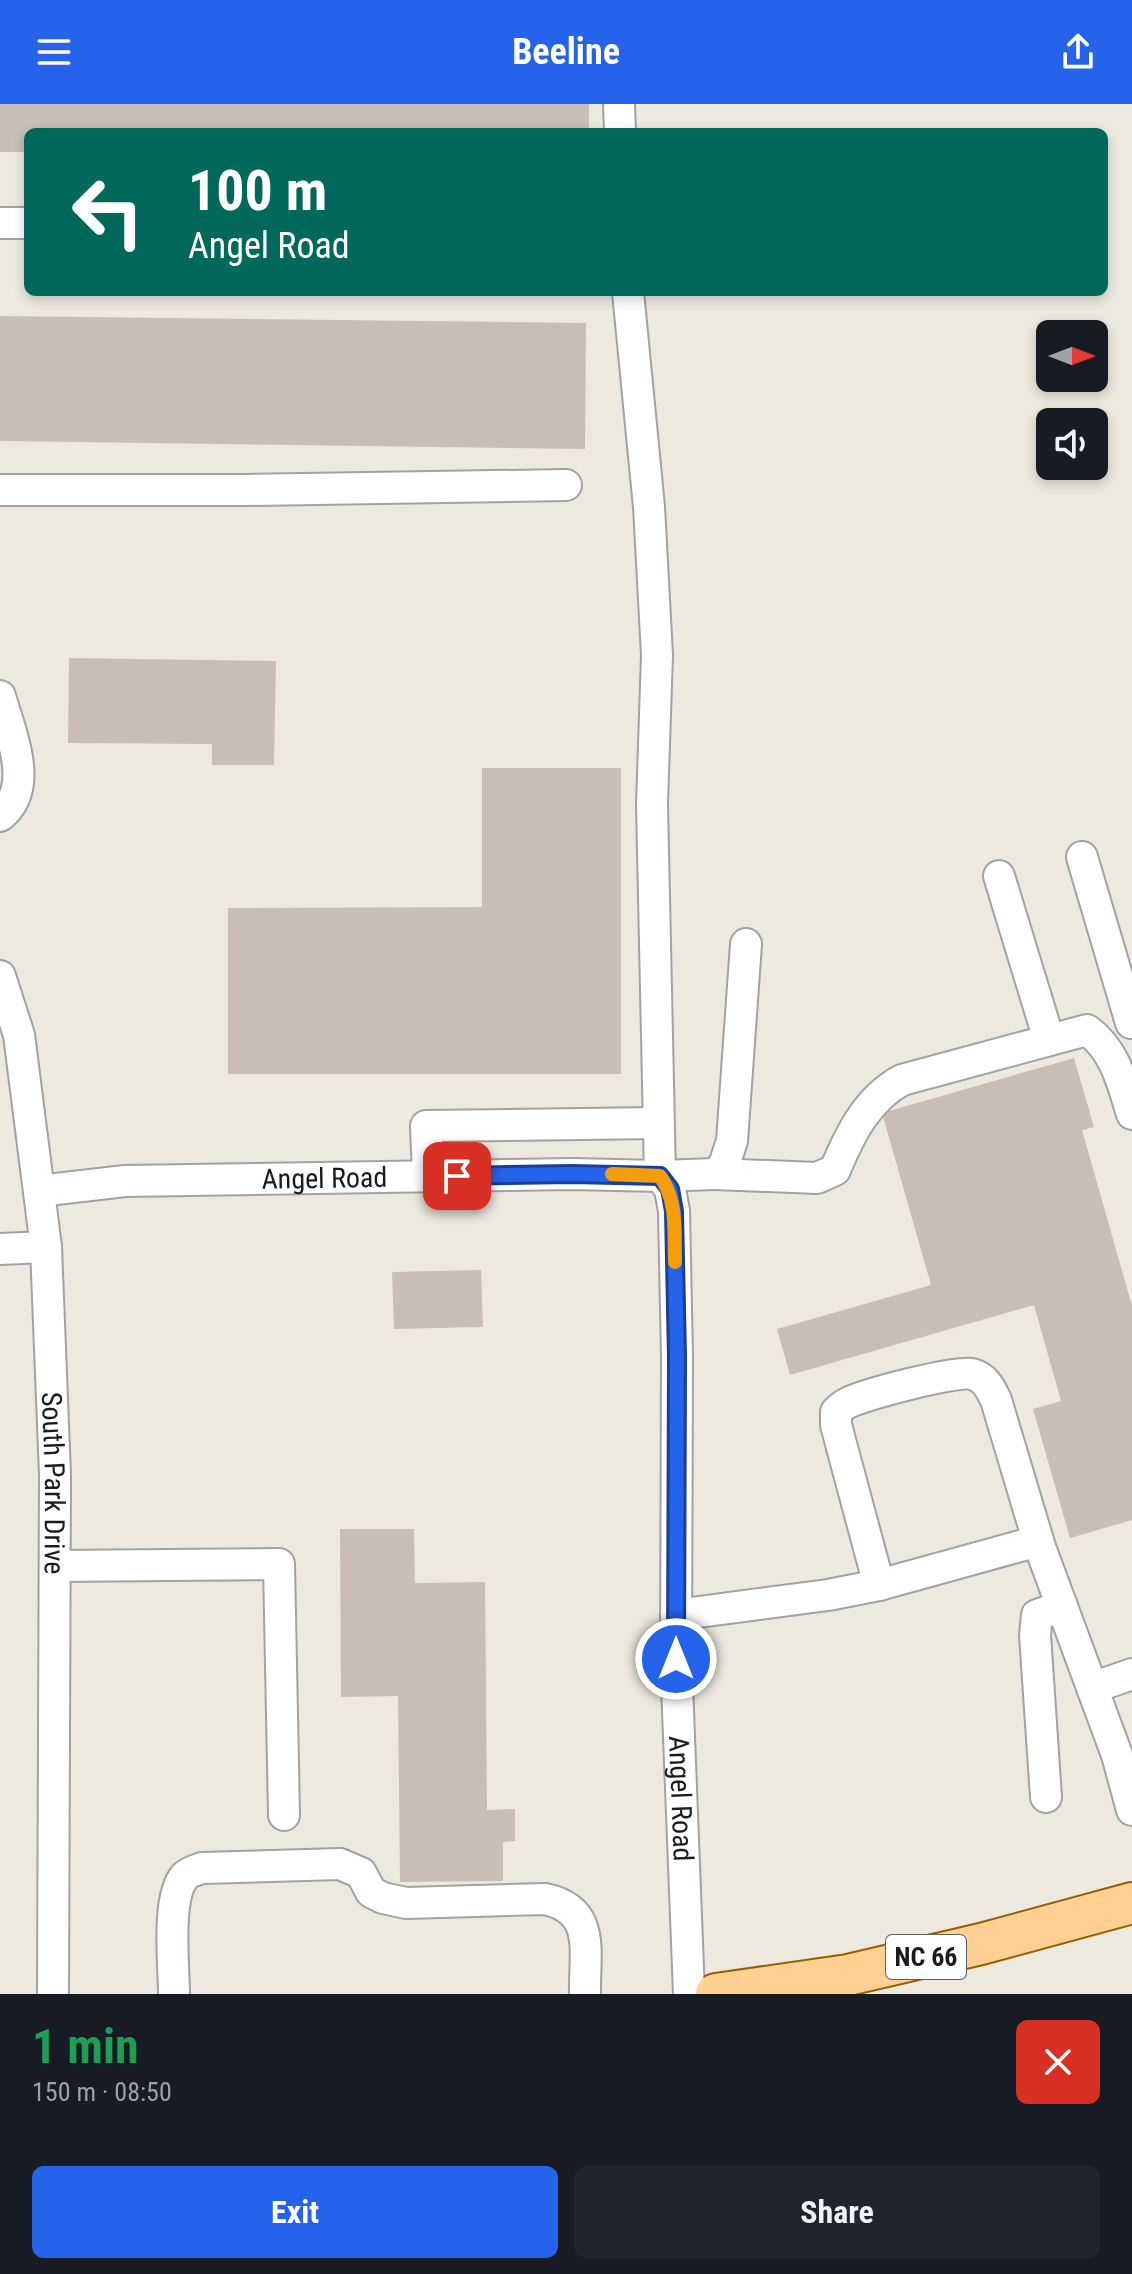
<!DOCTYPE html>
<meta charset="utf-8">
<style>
:root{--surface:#171b24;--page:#20242c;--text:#f1f3f6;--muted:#9ea1a6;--accent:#2563eb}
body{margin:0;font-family:"Roboto Condensed",sans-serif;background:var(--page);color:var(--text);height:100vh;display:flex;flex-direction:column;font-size:30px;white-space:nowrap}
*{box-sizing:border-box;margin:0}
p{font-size:26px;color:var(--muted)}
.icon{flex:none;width:44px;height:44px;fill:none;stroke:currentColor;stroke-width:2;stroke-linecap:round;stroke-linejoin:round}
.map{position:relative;height:1890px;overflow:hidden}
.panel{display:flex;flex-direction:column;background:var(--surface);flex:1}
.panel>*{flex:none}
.banner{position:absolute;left:24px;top:24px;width:1084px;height:168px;border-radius:12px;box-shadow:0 4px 12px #0003;background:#00695c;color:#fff;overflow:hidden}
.needle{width:52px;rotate:90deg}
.controls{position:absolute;left:1036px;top:216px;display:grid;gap:16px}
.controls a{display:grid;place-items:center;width:72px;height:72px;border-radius:12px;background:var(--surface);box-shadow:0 4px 12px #0003;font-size:40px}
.pin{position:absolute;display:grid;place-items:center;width:68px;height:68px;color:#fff;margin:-34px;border-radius:16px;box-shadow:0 4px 12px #0006}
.me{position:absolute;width:88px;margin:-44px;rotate:0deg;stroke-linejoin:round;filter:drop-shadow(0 0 6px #0008)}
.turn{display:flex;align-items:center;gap:28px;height:168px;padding:0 32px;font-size:36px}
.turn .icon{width:104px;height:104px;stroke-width:2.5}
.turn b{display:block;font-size:56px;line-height:68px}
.round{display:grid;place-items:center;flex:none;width:84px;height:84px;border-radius:12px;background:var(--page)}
.summary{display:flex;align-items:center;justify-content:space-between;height:136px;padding:0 32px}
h1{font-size:48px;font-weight:700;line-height:60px;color:#1e9e55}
.button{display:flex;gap:16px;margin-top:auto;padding:16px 32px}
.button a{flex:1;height:92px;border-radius:12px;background:var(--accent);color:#fff;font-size:32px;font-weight:700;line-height:92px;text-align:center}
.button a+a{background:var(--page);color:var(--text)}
header{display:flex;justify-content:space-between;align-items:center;height:104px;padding:0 32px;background:var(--accent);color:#fff;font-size:36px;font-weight:700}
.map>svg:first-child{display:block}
.building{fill:#c9beb5}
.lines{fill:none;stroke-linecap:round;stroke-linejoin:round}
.minor-casing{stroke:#a2a2a2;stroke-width:34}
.major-casing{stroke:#916100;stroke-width:44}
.minor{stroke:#fff;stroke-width:30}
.major{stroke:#ffd092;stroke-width:40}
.route-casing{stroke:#184099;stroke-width:20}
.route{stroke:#2563eb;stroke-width:14}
.slow{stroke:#f59e0b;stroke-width:14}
.labels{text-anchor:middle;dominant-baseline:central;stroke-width:8;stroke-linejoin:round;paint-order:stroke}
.shield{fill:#fff;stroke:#5f5f5f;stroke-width:2}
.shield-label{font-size:26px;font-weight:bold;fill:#1b1b1b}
.street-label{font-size:28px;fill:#1b1b1b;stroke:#fff}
</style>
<header><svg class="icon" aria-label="menu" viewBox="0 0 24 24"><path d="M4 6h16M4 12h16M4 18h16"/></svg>Beeline<svg class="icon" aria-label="share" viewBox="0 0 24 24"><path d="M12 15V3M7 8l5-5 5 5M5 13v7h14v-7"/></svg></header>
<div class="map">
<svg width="1132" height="1890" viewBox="0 0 1132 1890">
<rect width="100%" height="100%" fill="#ede9df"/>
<!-- building -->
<path class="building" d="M 0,0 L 589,0 L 589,28 L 28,28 L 28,48 L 0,48 Z
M 0,212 L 586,219 L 585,345 L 0,337 Z
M 69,554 L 276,557 L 274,661 L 212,661 L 212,640 L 68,639 Z
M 482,664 L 621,664 L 621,970 L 228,970 L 228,804 L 482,803 Z
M 1074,954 L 1094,1023 L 1082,1026 L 1132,1202 L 1132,1416 L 1070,1434 L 1033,1305 L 1061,1297 L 1034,1201 L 790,1271 L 777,1225 L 931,1181 L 882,1009 Z
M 481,1166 L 483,1223 L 394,1225 L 392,1168 Z
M 340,1425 L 414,1425 L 415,1479 L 485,1478 L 487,1706 L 515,1705 L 515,1737 L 503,1738 L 503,1777 L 400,1778 L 398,1592 L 341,1593 Z"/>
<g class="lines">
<defs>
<g id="minor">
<path d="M 619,0 L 620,28"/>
<path d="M 0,119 L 28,119"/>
<path d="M 628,188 L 649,403 L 657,551 L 652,700 L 660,1072 L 715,1070 L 724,1061 L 732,1037 L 746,840"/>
<path d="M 0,386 L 246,386 L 566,381"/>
<path d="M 0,592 C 10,628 36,684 0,712"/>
<path d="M 1082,753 L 1131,919"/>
<path d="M 999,772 L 1049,936"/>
<path id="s1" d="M 0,872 L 19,931 L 46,1143 L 55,1371 L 53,1890"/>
<path d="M 715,1070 L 817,1074 L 835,1066 C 850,1030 867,995 902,976 L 1087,926 C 1115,946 1122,978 1132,1010"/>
<path d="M 428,1073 L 426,1022 L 657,1019"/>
<path id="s2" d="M 39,1087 L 125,1077 L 572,1070 L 660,1072 L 670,1085 L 674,1107 L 677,1253 L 676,1555 L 689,1890"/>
<path d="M 0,1145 L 46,1143"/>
<path d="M 55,1462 L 279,1460 L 284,1711"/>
<path d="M 879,1481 L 836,1321 L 836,1308 C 839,1305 842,1302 846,1300 C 861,1291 957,1266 972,1270 C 986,1274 990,1284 996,1296 L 1040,1443 L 1117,1651 L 1132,1706"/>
<path d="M 676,1511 L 828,1491 L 879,1481 L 1038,1437"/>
<path d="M 1092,1584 L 1132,1570"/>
<path d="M 1046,1693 L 1035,1531 L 1037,1511 L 1062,1502"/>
<path d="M 174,1890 C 174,1862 166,1793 185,1772 C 189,1768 197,1766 202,1764 L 340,1760 L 361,1769 L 371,1788 L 383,1794 L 406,1799 L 545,1795 C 597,1806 584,1848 585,1890"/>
</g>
<path id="major" d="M 716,1890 L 848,1871 L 981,1840 L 1132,1799"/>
</defs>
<!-- minor casing -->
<use href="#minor" class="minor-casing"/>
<!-- major casing -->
<use href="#major" class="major-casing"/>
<!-- minor -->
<use href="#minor" class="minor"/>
<!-- major -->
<use href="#major" class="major"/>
</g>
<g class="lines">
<defs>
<path id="route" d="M 457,1072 L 572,1070 L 660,1072 L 670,1085 L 674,1107 L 677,1253 L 676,1555"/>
</defs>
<!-- route casing -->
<use href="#route" class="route-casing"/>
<!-- route -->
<use href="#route" class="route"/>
<!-- slow -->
<path class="slow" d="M 612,1070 L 660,1072 C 678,1097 674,1128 675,1158"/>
</g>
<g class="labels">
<!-- shield labels -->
<rect class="shield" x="886" y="1831" width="80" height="44" rx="6"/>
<g class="shield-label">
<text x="926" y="1853">NC 66</text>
</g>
<!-- street labels -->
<g class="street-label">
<text stroke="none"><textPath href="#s2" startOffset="286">Angel Road</textPath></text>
<text stroke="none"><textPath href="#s1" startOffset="512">South Park Drive</textPath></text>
<text stroke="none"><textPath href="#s2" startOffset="1248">Angel Road</textPath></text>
</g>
</g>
</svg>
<div class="controls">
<a><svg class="needle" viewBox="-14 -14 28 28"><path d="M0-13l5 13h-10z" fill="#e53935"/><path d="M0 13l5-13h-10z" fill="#9ea1a6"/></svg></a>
<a><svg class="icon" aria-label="sound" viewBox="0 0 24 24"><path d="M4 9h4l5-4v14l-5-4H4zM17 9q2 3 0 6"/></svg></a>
</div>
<div class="pin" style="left:457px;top:1072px;background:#d93025"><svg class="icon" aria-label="arrive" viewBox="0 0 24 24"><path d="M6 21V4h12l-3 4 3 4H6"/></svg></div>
<svg class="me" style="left:676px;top:1555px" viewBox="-20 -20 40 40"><circle r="17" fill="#2563eb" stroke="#fff" stroke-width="3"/><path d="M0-11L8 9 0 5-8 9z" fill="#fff"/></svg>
<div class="banner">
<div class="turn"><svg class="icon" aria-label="left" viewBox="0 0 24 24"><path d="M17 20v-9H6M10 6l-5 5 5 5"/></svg><div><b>100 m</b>Angel Road</div></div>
</div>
</div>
<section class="panel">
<div class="summary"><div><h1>1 min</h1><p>150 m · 08:50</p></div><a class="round" style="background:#d93025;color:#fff"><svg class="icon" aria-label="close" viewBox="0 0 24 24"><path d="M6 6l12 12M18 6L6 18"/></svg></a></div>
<div class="button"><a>Exit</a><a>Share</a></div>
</section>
